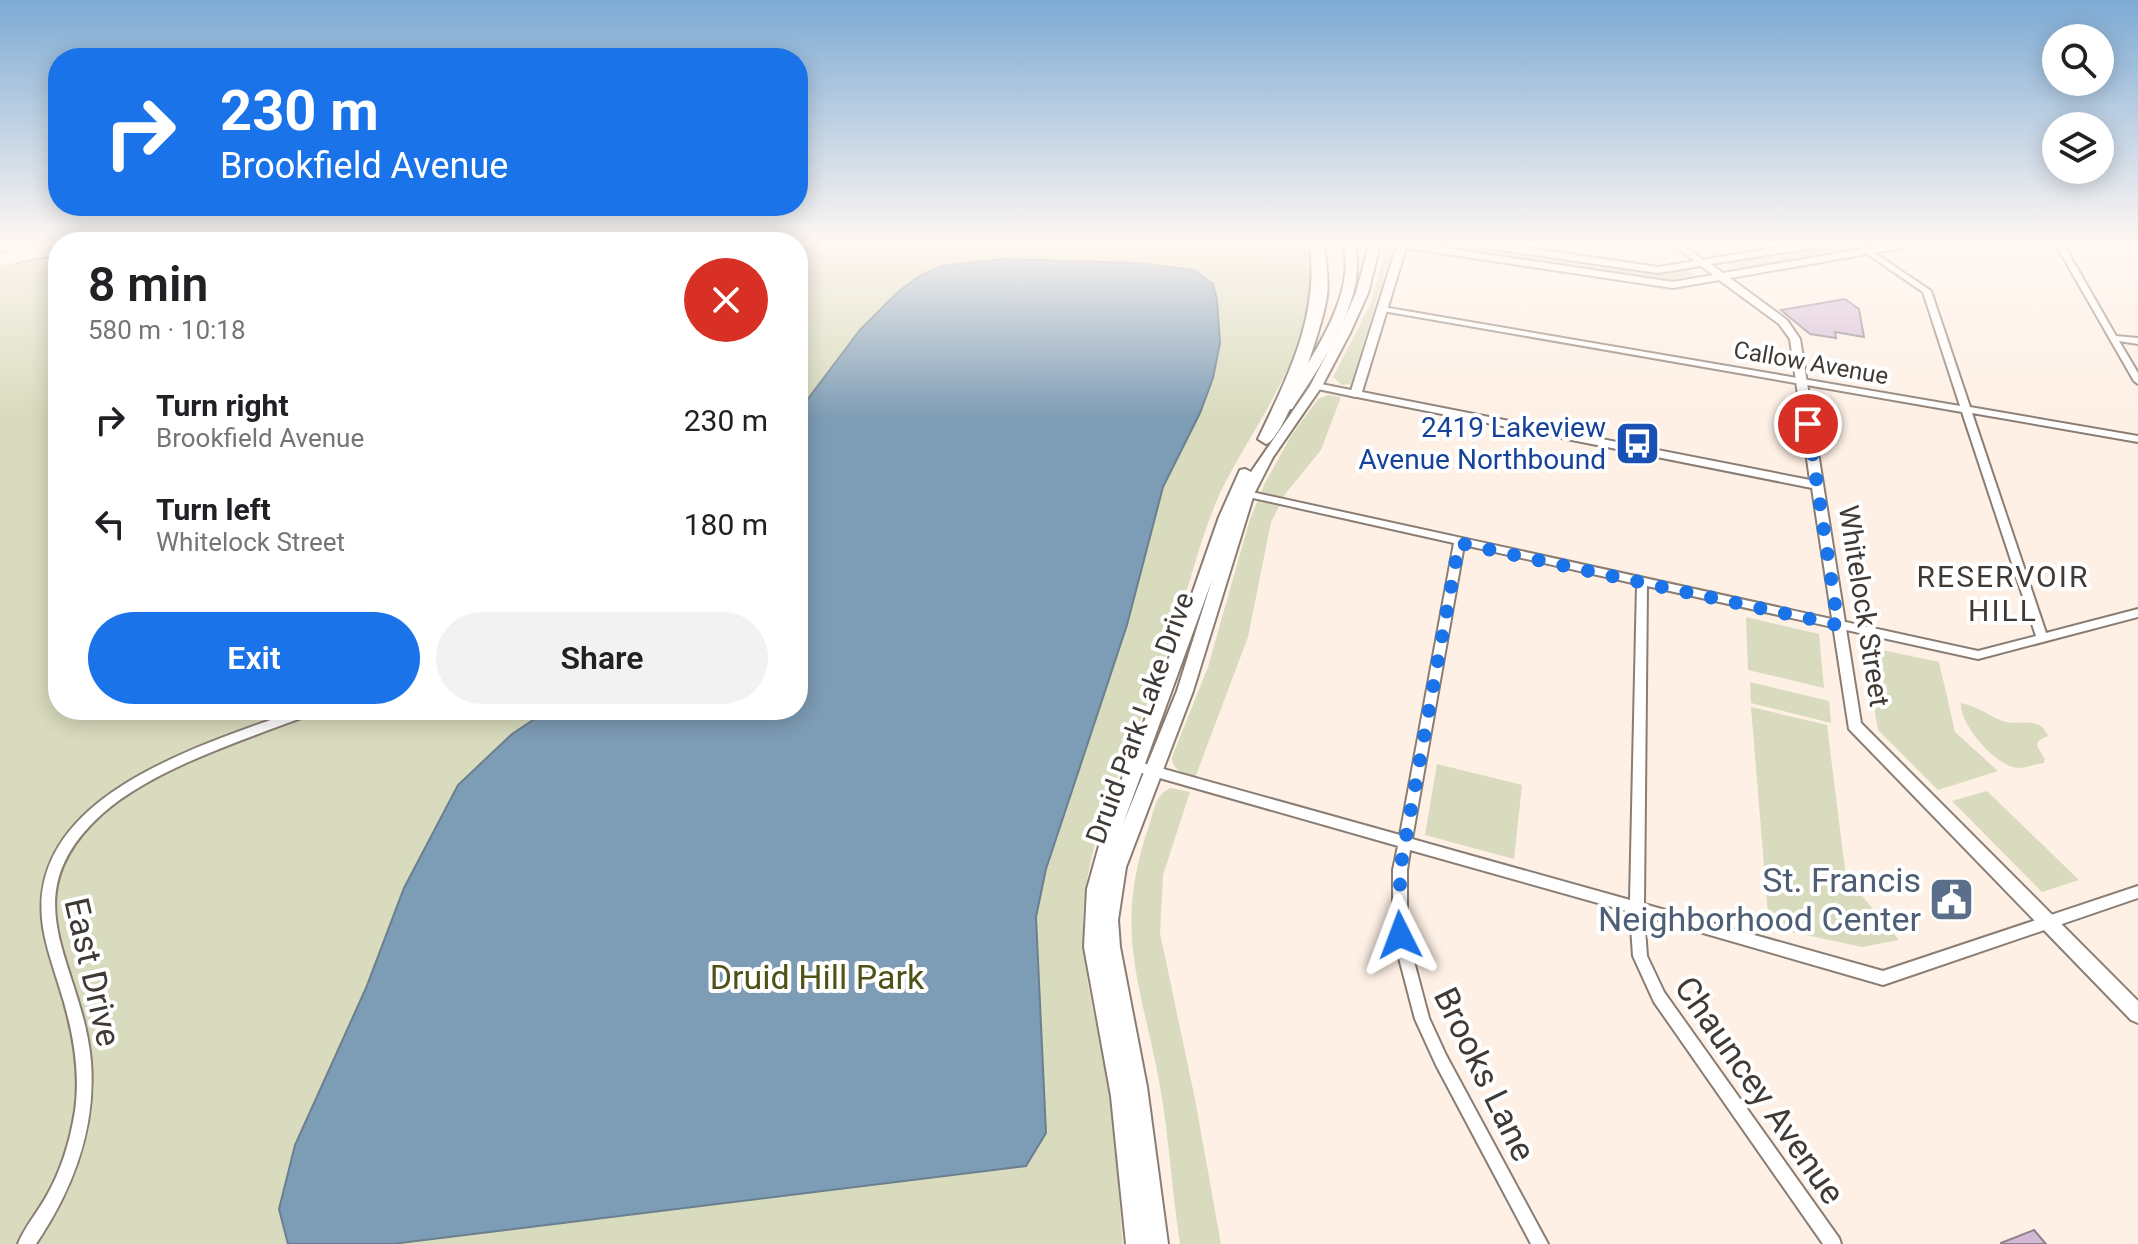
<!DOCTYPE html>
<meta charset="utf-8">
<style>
:root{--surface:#fff;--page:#f2f2f2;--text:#202124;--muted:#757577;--accent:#1a73e8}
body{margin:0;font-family:Roboto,sans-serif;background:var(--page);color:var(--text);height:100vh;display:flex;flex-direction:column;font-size:30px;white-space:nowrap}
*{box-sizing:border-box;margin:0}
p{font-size:26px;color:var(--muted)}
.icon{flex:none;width:44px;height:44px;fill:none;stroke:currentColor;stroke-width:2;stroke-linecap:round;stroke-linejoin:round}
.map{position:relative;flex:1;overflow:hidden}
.sheet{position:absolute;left:48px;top:232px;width:760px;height:488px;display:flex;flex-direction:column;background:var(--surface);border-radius:32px;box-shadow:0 4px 20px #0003}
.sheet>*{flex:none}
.guide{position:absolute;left:48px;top:48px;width:760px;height:168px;border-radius:32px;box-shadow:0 4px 20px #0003;background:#1a73e8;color:#fff;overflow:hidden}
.tools{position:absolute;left:2042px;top:24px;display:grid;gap:16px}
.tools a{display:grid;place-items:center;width:72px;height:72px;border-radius:50%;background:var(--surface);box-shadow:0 4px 20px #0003;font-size:40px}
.pin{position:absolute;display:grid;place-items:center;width:68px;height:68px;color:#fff;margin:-34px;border:4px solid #fff;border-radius:50%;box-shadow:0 2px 8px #0007}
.me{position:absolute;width:88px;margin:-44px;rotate:357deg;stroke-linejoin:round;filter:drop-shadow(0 0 6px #0008)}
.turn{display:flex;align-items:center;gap:28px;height:168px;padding:0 40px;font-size:36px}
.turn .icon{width:104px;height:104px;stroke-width:2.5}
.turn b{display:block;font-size:56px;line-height:68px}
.round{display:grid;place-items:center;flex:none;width:84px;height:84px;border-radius:42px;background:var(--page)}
.summary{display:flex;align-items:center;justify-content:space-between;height:136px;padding:0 40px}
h1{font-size:48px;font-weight:600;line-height:60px}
.primary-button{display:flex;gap:16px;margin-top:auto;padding:16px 40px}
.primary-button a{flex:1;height:92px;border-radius:48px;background:var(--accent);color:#fff;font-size:32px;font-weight:600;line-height:92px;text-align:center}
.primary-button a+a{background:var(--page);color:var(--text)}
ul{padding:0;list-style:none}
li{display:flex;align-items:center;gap:24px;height:104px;padding:0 40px}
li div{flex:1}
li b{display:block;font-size:30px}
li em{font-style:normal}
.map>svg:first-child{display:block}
.green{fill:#d8dbbd}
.water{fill:#7d9cb5;stroke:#6b7f8f;stroke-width:2}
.building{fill:#d4b9d7;stroke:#8c818d;stroke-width:2}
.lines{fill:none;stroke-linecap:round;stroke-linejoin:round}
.minor-casing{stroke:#8a7d73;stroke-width:4}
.tertiary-casing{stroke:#8a7d73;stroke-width:4}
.secondary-casing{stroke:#8a7d73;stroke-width:4}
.motorway-casing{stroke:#8a7d73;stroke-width:4}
.minor{fill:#fff;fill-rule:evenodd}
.tertiary{fill:#fff;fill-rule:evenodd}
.secondary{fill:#fff;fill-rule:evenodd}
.motorway{fill:#fff;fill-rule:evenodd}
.motorway-bridge-casing{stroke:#8a7d73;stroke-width:19;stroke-linecap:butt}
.motorway-bridge{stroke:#fff;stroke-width:16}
.route{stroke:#1a73e8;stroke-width:14;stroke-dasharray:0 25.2}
.labels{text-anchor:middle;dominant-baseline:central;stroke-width:8;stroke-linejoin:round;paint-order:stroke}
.far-street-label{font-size:24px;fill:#403a36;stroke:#fff}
.transit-label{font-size:28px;fill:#164399;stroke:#fff;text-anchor:end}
.street-label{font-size:28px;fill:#403a36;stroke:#fff}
.neighbourhood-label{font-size:30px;letter-spacing:2px;fill:#403a36;stroke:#fff}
.near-service-label{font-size:34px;fill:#4e5e75;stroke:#fff;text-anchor:end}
.near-street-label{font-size:34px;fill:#403a36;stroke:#fff}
.near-park-label{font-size:34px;fill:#4f5217;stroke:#fff}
</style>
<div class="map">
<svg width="2138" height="1244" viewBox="0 0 2138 1244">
<rect width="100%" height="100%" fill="#fef0e5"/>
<!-- green -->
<path class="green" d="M 798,245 L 1305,245 C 1345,309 1242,440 1217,500 C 1196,550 1185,604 1166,655 C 1134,743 1082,836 1083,932 C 1084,981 1098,1028 1106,1075 C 1115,1131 1118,1188 1123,1244 L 0,1244 L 0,266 L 22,261 L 58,262 L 58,710 L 798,710 Z
M 1391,245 L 1393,245 L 1351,384 L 1342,385 L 1333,377 L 1371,303 L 1385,253 L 1389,254 Z
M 1425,245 L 1465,245 L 1661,274 L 1686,270 L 1696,275 L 1668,281 Z
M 1833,246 L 1843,249 L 1737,270 L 1728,263 Z
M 1328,395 L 1341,397 L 1321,450 L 1286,493 L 1271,522 L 1248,637 L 1195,778 C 1184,775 1172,770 1172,757 L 1208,667 L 1250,519 L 1265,483 L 1291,436 L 1318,399 Z
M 1746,617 L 1819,634 L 1824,688 L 1748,670 Z
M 1863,646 L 1939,662 L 1955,732 L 1998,771 L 1938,790 L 1878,730 Z
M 1750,682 L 1829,701 L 1831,723 L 1751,703 Z
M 1961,703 C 1977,706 1989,716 2003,721 C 2019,727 2039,714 2048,736 L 2038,741 L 2037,746 L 2045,759 L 2044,763 C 2035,764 2026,768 2019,768 C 1997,768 1959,724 1961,703 Z
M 1751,707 L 1827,725 L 1846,877 L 1899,940 L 1862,947 L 1769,927 Z
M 1437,764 L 1522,785 L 1514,859 L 1425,835 Z
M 1171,788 L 1190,792 L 1163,875 L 1160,933 L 1195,1099 L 1221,1244 L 1180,1244 C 1172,1192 1169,1138 1160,1086 C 1141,982 1112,931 1150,823 C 1154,810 1156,793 1171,788 Z
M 1987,791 L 2079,880 L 2042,892 L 1952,801 Z"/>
<!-- water -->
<path class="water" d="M 1003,259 L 1139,263 L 1194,270 L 1213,284 L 1217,300 L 1220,343 L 1213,378 L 1200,413 L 1163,487 L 1127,625 L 1046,869 L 1036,917 L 1046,1133 L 1026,1166 L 392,1244 L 288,1244 L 279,1209 L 295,1145 L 366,988 L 404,888 L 458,785 L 512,734 L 548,710 L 798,710 L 798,412 L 860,330 L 898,292 L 918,277 L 941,266 Z"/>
<!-- building -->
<path class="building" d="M 1845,299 L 1859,309 L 1864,337 L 1835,332 L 1836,338 L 1810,334 L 1781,310 Z
M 2034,1230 L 2046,1244 L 2001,1244 L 2001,1243 Z"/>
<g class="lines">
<defs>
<path id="minor" d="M 1674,245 L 1683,245 L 1707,263 L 1700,265 Z
M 1854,245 L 1863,245 L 1931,291 L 1970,407 L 2138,436 L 2138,442 L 1972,413 L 2046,633 L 2138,609 L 2138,617 L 1978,659 L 1647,586 L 1644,904 L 1883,971 L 2138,886 L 2138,898 L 1883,985 L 1644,916 L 1647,956 L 1664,992 L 1839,1238 L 1841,1244 L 1823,1244 L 1654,1002 L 1633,956 L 1630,912 L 1410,850 L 1407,870 L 1407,935 L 1429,1018 L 1446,1055 L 1548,1244 L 1531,1244 L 1436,1065 L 1415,1019 L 1393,935 L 1393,870 L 1398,846 L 1135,771 L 1131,770 L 1129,766 L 1131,762 L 1135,761 L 1400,835 L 1454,543 L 1244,496 L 1242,494 L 1244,492 L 1247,491 L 1978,651 L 2036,636 L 1962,412 L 1383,311 L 1379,309 L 1383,307 L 1960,406 L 1923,292 ZM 1464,545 L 1637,584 L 1630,900 L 1412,839 Z
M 2056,245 L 2064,245 L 2116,336 L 2138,338 L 2138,344 L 2119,341 L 2138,373 L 2138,384 L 2134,381 Z
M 1316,383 L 1356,391 L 1360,394 L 1356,397 L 1313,388 L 1313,384 Z
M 298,710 L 317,710 L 315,713 C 249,738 155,767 102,814 C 8,899 83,964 91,1062 C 96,1129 73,1189 36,1244 L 18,1244 C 24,1228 37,1213 46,1197 C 61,1171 70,1142 75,1111 C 81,1069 72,1026 59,986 C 53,966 46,947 43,927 C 23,795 204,745 298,710 Z"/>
<path id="tertiary" d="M 1397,245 L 1424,245 L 1673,282 L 1713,275 L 1701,266 L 1658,273 L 1487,248 L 1482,245 L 1507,245 L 1658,267 L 1793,245 L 1816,245 L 1811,248 L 1711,264 L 1723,273 L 1885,245 L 1907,245 L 1902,248 L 1730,278 L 1787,320 L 1800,339 L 1861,723 L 2138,1001 L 2138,1023 L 2131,1020 L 1849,729 L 1812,488 L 1352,396 L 1350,394 ZM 1406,248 L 1673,288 L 1719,280 L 1779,324 L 1790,339 L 1810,480 L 1362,392 Z"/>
<path id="secondary" d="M 1343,245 L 1354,245 C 1370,295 1319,368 1292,409 L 1282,409 L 1280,406 C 1307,365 1358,295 1343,245 Z
M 1369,245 L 1380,245 L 1368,293 L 1350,333 L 1322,386 L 1273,457 L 1254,494 L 1193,691 L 1126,867 L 1118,920 L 1120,947 L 1147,1087 L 1168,1244 L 1126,1244 L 1111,1096 L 1084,947 L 1087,889 L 1107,817 L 1176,640 L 1219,517 L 1240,470 L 1245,469 L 1251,472 L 1310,386 L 1338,333 L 1356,293 ZM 1212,580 L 1177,691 L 1123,824 Z"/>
<path id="motorway" d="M 0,245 L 21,245 L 0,252 Z
M 1310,245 L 1324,245 C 1326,262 1329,278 1327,295 C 1325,319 1286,439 1266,444 L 1258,439 C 1288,376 1319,317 1310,245 Z"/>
</defs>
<!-- minor casing -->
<use href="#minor" class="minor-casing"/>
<!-- tertiary casing -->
<use href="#tertiary" class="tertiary-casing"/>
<!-- secondary casing -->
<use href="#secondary" class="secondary-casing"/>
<!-- motorway casing -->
<use href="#motorway" class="motorway-casing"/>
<!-- minor -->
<use href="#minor" class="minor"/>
<!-- tertiary -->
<use href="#tertiary" class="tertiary"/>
<!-- secondary -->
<use href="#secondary" class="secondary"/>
<!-- motorway -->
<use href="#motorway" class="motorway"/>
<defs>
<path id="motorway-bridge" d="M 14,255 L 58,246"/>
</defs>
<!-- motorway-bridge casing -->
<use href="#motorway-bridge" class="motorway-bridge-casing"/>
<!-- motorway-bridge -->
<use href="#motorway-bridge" class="motorway-bridge"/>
</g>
<!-- sky -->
<linearGradient id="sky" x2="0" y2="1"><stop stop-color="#7daad4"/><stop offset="0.58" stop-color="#fff8f3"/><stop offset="1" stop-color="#fff8f3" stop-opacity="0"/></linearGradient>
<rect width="2138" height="419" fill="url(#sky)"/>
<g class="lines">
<!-- route -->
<path class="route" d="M 1400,935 L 1400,870 L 1459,543 L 1838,625 L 1808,424"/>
</g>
<!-- icons -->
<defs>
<symbol id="bus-square" viewBox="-11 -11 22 22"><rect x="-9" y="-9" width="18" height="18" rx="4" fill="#1a4fb4" stroke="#fff"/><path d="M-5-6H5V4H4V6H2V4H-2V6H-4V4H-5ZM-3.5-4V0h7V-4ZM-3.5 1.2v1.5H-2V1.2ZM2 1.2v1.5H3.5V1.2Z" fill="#fff"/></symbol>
<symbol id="civic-square" viewBox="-11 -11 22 22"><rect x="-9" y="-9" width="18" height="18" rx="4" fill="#5c6f8a" stroke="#fff"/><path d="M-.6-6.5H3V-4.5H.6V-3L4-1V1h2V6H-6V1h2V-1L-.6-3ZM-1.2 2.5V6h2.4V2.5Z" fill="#fff"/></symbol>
</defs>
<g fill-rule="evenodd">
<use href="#bus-square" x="1612" y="418" width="51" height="51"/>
<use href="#civic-square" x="1926" y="874" width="51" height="51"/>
</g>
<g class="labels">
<!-- far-street labels -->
<g class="far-street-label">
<text transform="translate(1811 363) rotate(10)">Callow Avenue</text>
</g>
<!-- transit labels -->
<g class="transit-label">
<text x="1606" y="427">2419 Lakeview<tspan x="1606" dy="32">Avenue Northbound</tspan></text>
</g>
<!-- street labels -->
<g class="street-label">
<text transform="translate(1864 606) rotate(81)">Whitelock Street</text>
<text transform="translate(1140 718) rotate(-70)">Druid Park Lake Drive</text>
</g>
<!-- neighbourhood labels -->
<g class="neighbourhood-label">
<text x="2003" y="576">RESERVOIR<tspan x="2003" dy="34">HILL</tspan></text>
</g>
<!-- near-service labels -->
<g class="near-service-label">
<text x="1921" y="880">St. Francis<tspan x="1921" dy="39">Neighborhood Center</tspan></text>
</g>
<!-- near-street labels -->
<g class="near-street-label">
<text transform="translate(93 972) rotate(77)">East Drive</text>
<text transform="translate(1485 1074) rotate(64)">Brooks Lane</text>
<text transform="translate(1760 1090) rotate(55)">Chauncey Avenue</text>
</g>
<!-- near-park labels -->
<g class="near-park-label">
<text x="817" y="977">Druid Hill Park</text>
</g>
</g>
</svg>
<div class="tools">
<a><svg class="icon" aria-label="search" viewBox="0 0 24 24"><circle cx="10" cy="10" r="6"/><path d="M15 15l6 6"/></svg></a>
<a><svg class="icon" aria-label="layers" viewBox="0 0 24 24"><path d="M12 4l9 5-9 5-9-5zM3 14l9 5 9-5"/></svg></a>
</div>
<div class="pin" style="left:1808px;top:424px;background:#d93025"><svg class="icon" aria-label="arrive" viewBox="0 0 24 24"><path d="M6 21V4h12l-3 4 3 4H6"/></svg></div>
<svg class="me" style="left:1400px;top:935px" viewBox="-20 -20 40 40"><path d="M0-17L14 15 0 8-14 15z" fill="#1a73e8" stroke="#fff" stroke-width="4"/></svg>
<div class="guide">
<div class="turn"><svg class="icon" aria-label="right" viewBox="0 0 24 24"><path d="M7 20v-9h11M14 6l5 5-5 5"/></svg><div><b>230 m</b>Brookfield Avenue</div></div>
</div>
<section class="sheet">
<div class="summary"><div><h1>8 min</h1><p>580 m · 10:18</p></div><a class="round" style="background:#d93025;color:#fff"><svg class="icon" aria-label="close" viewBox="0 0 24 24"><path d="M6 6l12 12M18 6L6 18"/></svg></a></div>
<ul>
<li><svg class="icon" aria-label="right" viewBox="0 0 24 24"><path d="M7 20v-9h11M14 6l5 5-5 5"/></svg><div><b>Turn right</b><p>Brookfield Avenue</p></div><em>230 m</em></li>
<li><svg class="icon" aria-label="left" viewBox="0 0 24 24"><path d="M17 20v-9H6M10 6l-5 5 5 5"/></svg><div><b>Turn left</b><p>Whitelock Street</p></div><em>180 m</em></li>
</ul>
<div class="primary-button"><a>Exit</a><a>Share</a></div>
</section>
</div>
